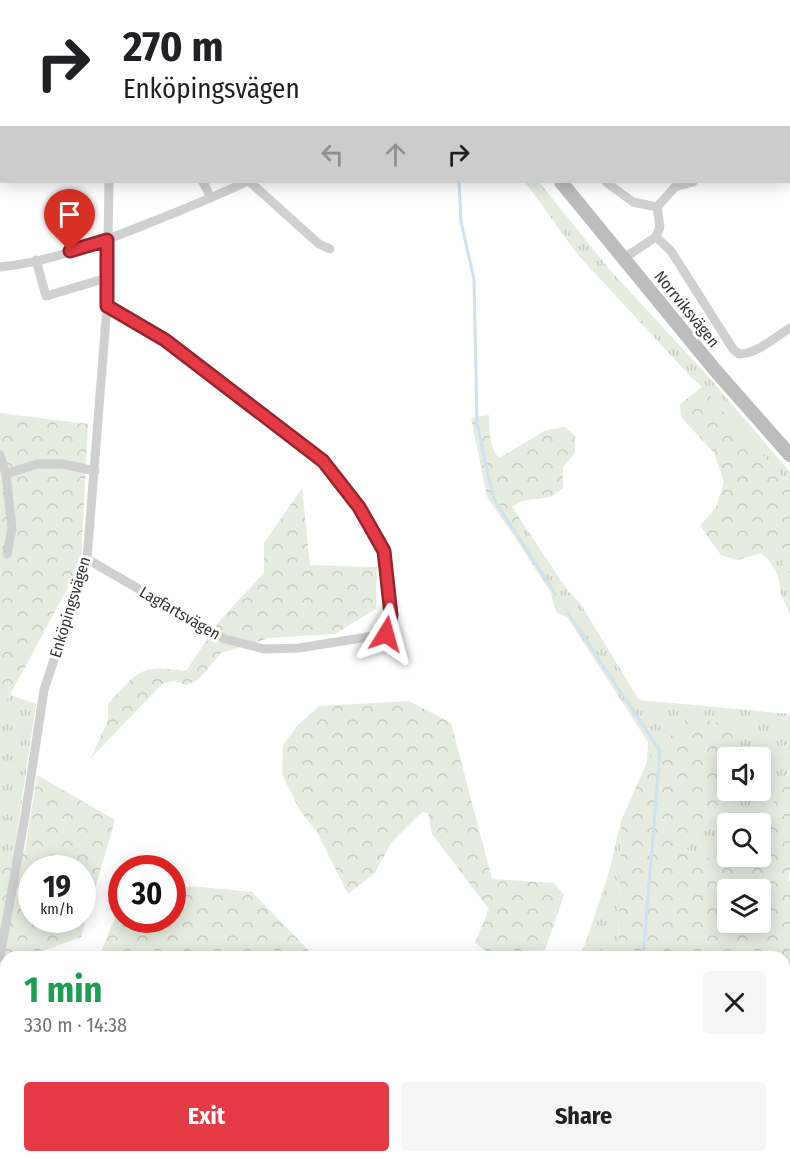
<!DOCTYPE html>
<meta charset="utf-8">
<style>
:root{--surface:#fff;--page:#f6f6f6;--text:#202124;--muted:#757577;--accent:#e63946}
body{margin:0;font-family:"Fira Sans Condensed",sans-serif;background:var(--page);color:var(--text);height:100vh;display:flex;flex-direction:column;font-size:22px;white-space:nowrap}
*{box-sizing:border-box;margin:0}
p{font-size:20px;color:var(--muted)}
.icon{flex:none;width:33px;height:33px;fill:none;stroke:currentColor;stroke-width:2;stroke-linecap:round;stroke-linejoin:round}
.map{position:relative;flex:1;overflow:hidden}
.drawer{position:absolute;left:0px;top:951px;width:790px;height:212px;display:flex;flex-direction:column;background:var(--surface);border-radius:18px 18px 0 0;box-shadow:0 3px 15px #0003}
.drawer>*{flex:none}
.guide{position:absolute;left:0px;top:0px;width:790px;height:183px;box-shadow:0 3px 15px #0003;background:#fff;color:var(--text);overflow:hidden}
.fabs{position:absolute;left:717px;top:747px;display:grid;gap:12px}
.fabs a{display:grid;place-items:center;width:54px;height:54px;border-radius:6px;background:var(--surface);box-shadow:0 3px 15px #0003;font-size:30px}
.speed{position:absolute;left:18px;top:855px;display:flex;gap:12px;font-size:30px;font-weight:700;text-align:center}
.speed>*{display:grid;place-content:center;width:78px;height:78px;border-radius:50%;background:var(--surface);box-shadow:0 3px 15px #0003;line-height:1}
.speed small{font-size:15px;font-weight:400}
.speed .limit{border:9px solid #d22;background:#fff;color:#111}
.pin{position:absolute;display:grid;place-items:center;width:51px;height:51px;color:#fff;margin:-62px -26px;border-radius:50% 50% 50% 0;rotate:-45deg;box-shadow:0 0 6px #0007}
.pin .icon{rotate:45deg}
.me{position:absolute;width:66px;margin:-33px;rotate:8deg;stroke-linejoin:round;filter:drop-shadow(0 0 4px #0008)}
.turn{display:flex;align-items:center;gap:21px;height:126px;padding:0 24px;font-size:27px}
.turn .icon{width:78px;height:78px;stroke-width:2.5}
.turn b{display:block;font-size:42px;line-height:51px}
.lanes{display:flex;align-items:center;height:57px;padding:0 24px;background:#0003;justify-content:center;gap:30px;direction:ltr}
.lanes .off{opacity:.35}
.round{display:grid;place-items:center;flex:none;width:63px;height:63px;border-radius:6px;background:var(--page)}
.overview{display:flex;align-items:center;justify-content:space-between;height:102px;padding:0 24px}
h1{font-size:36px;font-weight:700;line-height:45px;color:#1e9e55}
.cta{display:flex;gap:12px;margin-top:auto;padding:12px 24px}
.cta a{flex:1;height:69px;border-radius:6px;background:var(--accent);color:#fff;font-size:24px;font-weight:700;line-height:69px;text-align:center}
.cta a+a{background:var(--page);color:var(--text)}
.map>svg:first-child{display:block}
.grass{fill:url(#grass-tufts)}
.forest{fill:url(#forest-crowns);fill-rule:evenodd}
.lines{fill:none;stroke-linecap:round;stroke-linejoin:round}
.stream{stroke:#cfe2ee;stroke-width:3}
.street{stroke:#d0d0d0;stroke-width:9}
.secondary{stroke:#bdbdbd;stroke-width:14}
.route-casing{stroke:#96252e;stroke-width:15}
.route{stroke:#e63946;stroke-width:10}
.labels{text-anchor:middle;dominant-baseline:central;stroke-width:6;stroke-linejoin:round;paint-order:stroke}
.street-label{font-size:16px;fill:#333;stroke:#fff}
</style>
<div class="map">
<svg width="790" height="1162" viewBox="0 0 790 1162">
<defs>
<pattern id="grass-tufts" width="24" height="20" patternUnits="userSpaceOnUse" patternTransform="scale(1.5)"><rect width="24" height="20" fill="#e6ecdf"/><path d="M3 7l-1-3M5 7V3M7 7l1-3M15 17l-1-3M17 17v-4M19 17l1-3" fill="none" stroke="#c6cbc0"/></pattern>
<pattern id="forest-crowns" width="20" height="18" patternUnits="userSpaceOnUse" patternTransform="scale(1.5)"><rect width="20" height="18" fill="#e6ecdf"/><path d="M2 6a3 3 0 1 1 6 0M12 15a3 3 0 1 1 6 0" fill="none" stroke="#c6cbc0"/></pattern>
</defs>
<rect width="100%" height="100%" fill="#fff"/>
<!-- grass -->
<path class="grass" d="M 525,182 L 539,182 L 610,270 L 707,375 L 790,472 L 790,486 L 702,387 L 691,377 L 578,255 Z
M 526,528 L 568,591 L 580,603 L 639,700 L 790,714 L 790,768 L 761,830 L 760,824 L 728,824 L 728,856 L 748,857 L 741,870 L 686,850 L 730,791 L 760,790 L 760,758 L 739,757 L 735,725 L 687,718 L 647,762 L 648,742 L 567,617 L 557,613 L 553,603 L 551,593 L 514,536 Z
M 776,549 L 790,574 L 790,614 L 781,594 L 778,575 L 769,560 L 761,553 Z
M 10,695 L 36,704 L 14,854 L 0,858 L 0,710 Z
M 621,821 L 618,949 L 611,957 L 577,957 L 585,945 L 610,869 Z"/>
<!-- forest -->
<path class="forest" d="M 702,387 L 790,486 L 790,574 L 776,549 L 737,560 L 721,555 L 700,526 L 716,507 L 724,482 L 714,453 L 681,417 L 680,404 Z
M 0,413 L 88,424 L 81,563 L 10,695 L 0,710 Z
M 489,415 C 490,431 488,445 499,458 L 546,430 L 565,427 L 575,436 L 575,453 L 563,467 L 563,488 L 551,497 L 521,501 L 512,507 L 526,528 L 514,536 L 487,497 L 471,418 Z
M 302,488 L 310,565 L 377,567 L 376,609 L 335,634 L 269,638 L 221,653 L 198,680 L 186,685 L 174,681 L 162,684 L 91,758 L 108,720 L 108,704 C 138,671 140,664 186,671 L 221,619 L 264,573 L 264,543 Z
M 409,701 L 451,723 L 492,879 L 554,883 L 564,895 L 545,950 L 514,952 L 505,957 L 494,957 L 475,943 L 489,909 L 432,834 L 428,813 L 422,812 L 391,843 L 375,873 L 348,894 L 317,832 L 300,811 L 282,774 L 283,745 L 297,726 L 319,706 Z
M 687,718 L 736,725 L 739,757 L 728,758 L 728,790 L 730,791 L 686,850 L 741,870 L 748,857 L 760,856 L 761,830 L 790,768 L 790,870 L 788,880 L 790,882 L 790,1162 L 549,1162 L 550,1156 L 784,1156 L 784,957 L 611,957 L 618,949 L 621,821 L 647,762 ZM 728,890 L 760,890 L 760,922 L 728,922 Z
M 37,775 L 115,820 L 81,937 L 27,957 L 6,957 L 6,965 L 0,967 L 0,858 L 25,851 ZM 32,868 L 82,868 L 82,920 L 32,920 Z
M 190,886 L 252,892 L 315,957 L 99,957 L 118,910 L 121,909 L 122,920 L 172,920 L 173,892 Z
M 6,1149 L 6,1156 L 105,1157 L 103,1162 L 0,1162 L 0,1152 Z
M 152,1157 L 471,1156 L 471,1157 L 470,1162 L 151,1162 Z"/>
<g class="lines">
<!-- stream -->
<path class="stream" d="M 459,182 L 461,222 L 474,279 L 477,422 L 488,475 L 495,501 L 556,595
M 568,613 L 660,751 L 643,957"/>
<!-- street -->
<path class="street" d="M 151,0 L 151,2
M 611,0 L 611,2
M 114,2 L 114,0
M 506,2 L 509,0
M 789,81 L 790,84
M 789,153 L 790,152
M 203,182 L 211,198
M 250,182 L 319,244 L 330,249
M 606,182 L 633,202 L 657,207
M 656,237 L 660,227 L 657,207 L 675,187 L 693,182
M 624,258 L 656,237 L 671,251 L 733,349 L 739,354 C 757,354 775,337 790,328
M 36,260 L 46,296 L 107,278
M 0,267 C 51,262 102,242 149,223 C 182,210 214,197 246,182
M 0,455 L 6,474 L 37,464 L 63,464 L 95,471
M 6,474 L 12,529 L 7,554
M 87,559 L 225,639 L 264,649 L 299,648 L 386,634 L 391,615 L 384,551 L 359,507 L 323,461 L 165,340 L 107,306
M 0,957 L 25,816 L 44,690 L 87,559 L 107,306 L 109,182"/>
<!-- secondary -->
<path class="secondary" d="M 400,0 L 402,2
M 561,182 L 715,370 L 790,455"/>
</g>
<g class="lines">
<defs>
<path id="route" d="M 70,251 L 107,240 L 107,306 L 165,340 L 323,461 L 359,507 L 384,551 L 391,615 L 386,634"/>
</defs>
<!-- route casing -->
<use href="#route" class="route-casing"/>
<!-- route -->
<use href="#route" class="route"/>
</g>
<g class="labels">
<!-- street labels -->
<g class="street-label">
<text transform="translate(687 309) rotate(51)">Norrviksvägen</text>
<text transform="translate(70 607) rotate(-73)">Enköpingsvägen</text>
<text transform="translate(180 613) rotate(30)">Lagfartsvägen</text>
</g>
</g>
</svg>
<div class="fabs">
<a><svg class="icon" aria-label="sound" viewBox="0 0 24 24"><path d="M4 9h4l5-4v14l-5-4H4zM17 9q2 3 0 6"/></svg></a>
<a><svg class="icon" aria-label="search" viewBox="0 0 24 24"><circle cx="10" cy="10" r="6"/><path d="M15 15l6 6"/></svg></a>
<a><svg class="icon" aria-label="layers" viewBox="0 0 24 24"><path d="M12 4l9 5-9 5-9-5zM3 14l9 5 9-5"/></svg></a>
</div>
<div class="speed"><div>19<small>km/h</small></div><div class="limit">30</div></div>
<div class="pin" style="left:70px;top:251px;background:#d93025"><svg class="icon" aria-label="arrive" viewBox="0 0 24 24"><path d="M6 21V4h12l-3 4 3 4H6"/></svg></div>
<svg class="me" style="left:386px;top:634px" viewBox="-20 -20 40 40"><path d="M0-17L14 15 0 8-14 15z" fill="#e63946" stroke="#fff" stroke-width="4"/></svg>
<div class="guide">
<div class="turn"><svg class="icon" aria-label="right" viewBox="0 0 24 24"><path d="M7 20v-9h11M14 6l5 5-5 5"/></svg><div><b>270 m</b>Enköpingsvägen</div></div>
<div class="lanes"><svg class="icon off" aria-label="left" viewBox="0 0 24 24"><path d="M17 20v-9H6M10 6l-5 5 5 5"/></svg><svg class="icon off" aria-label="ahead" viewBox="0 0 24 24"><path d="M12 20V5M6 11l6-6 6 6"/></svg><svg class="icon" aria-label="right" viewBox="0 0 24 24"><path d="M7 20v-9h11M14 6l5 5-5 5"/></svg></div>
</div>
<section class="drawer">
<div class="overview"><div><h1>1 min</h1><p>330 m · 14:38</p></div><a class="round"><svg class="icon" aria-label="close" viewBox="0 0 24 24"><path d="M6 6l12 12M18 6L6 18"/></svg></a></div>
<div class="cta"><a>Exit</a><a>Share</a></div>
</section>
</div>
